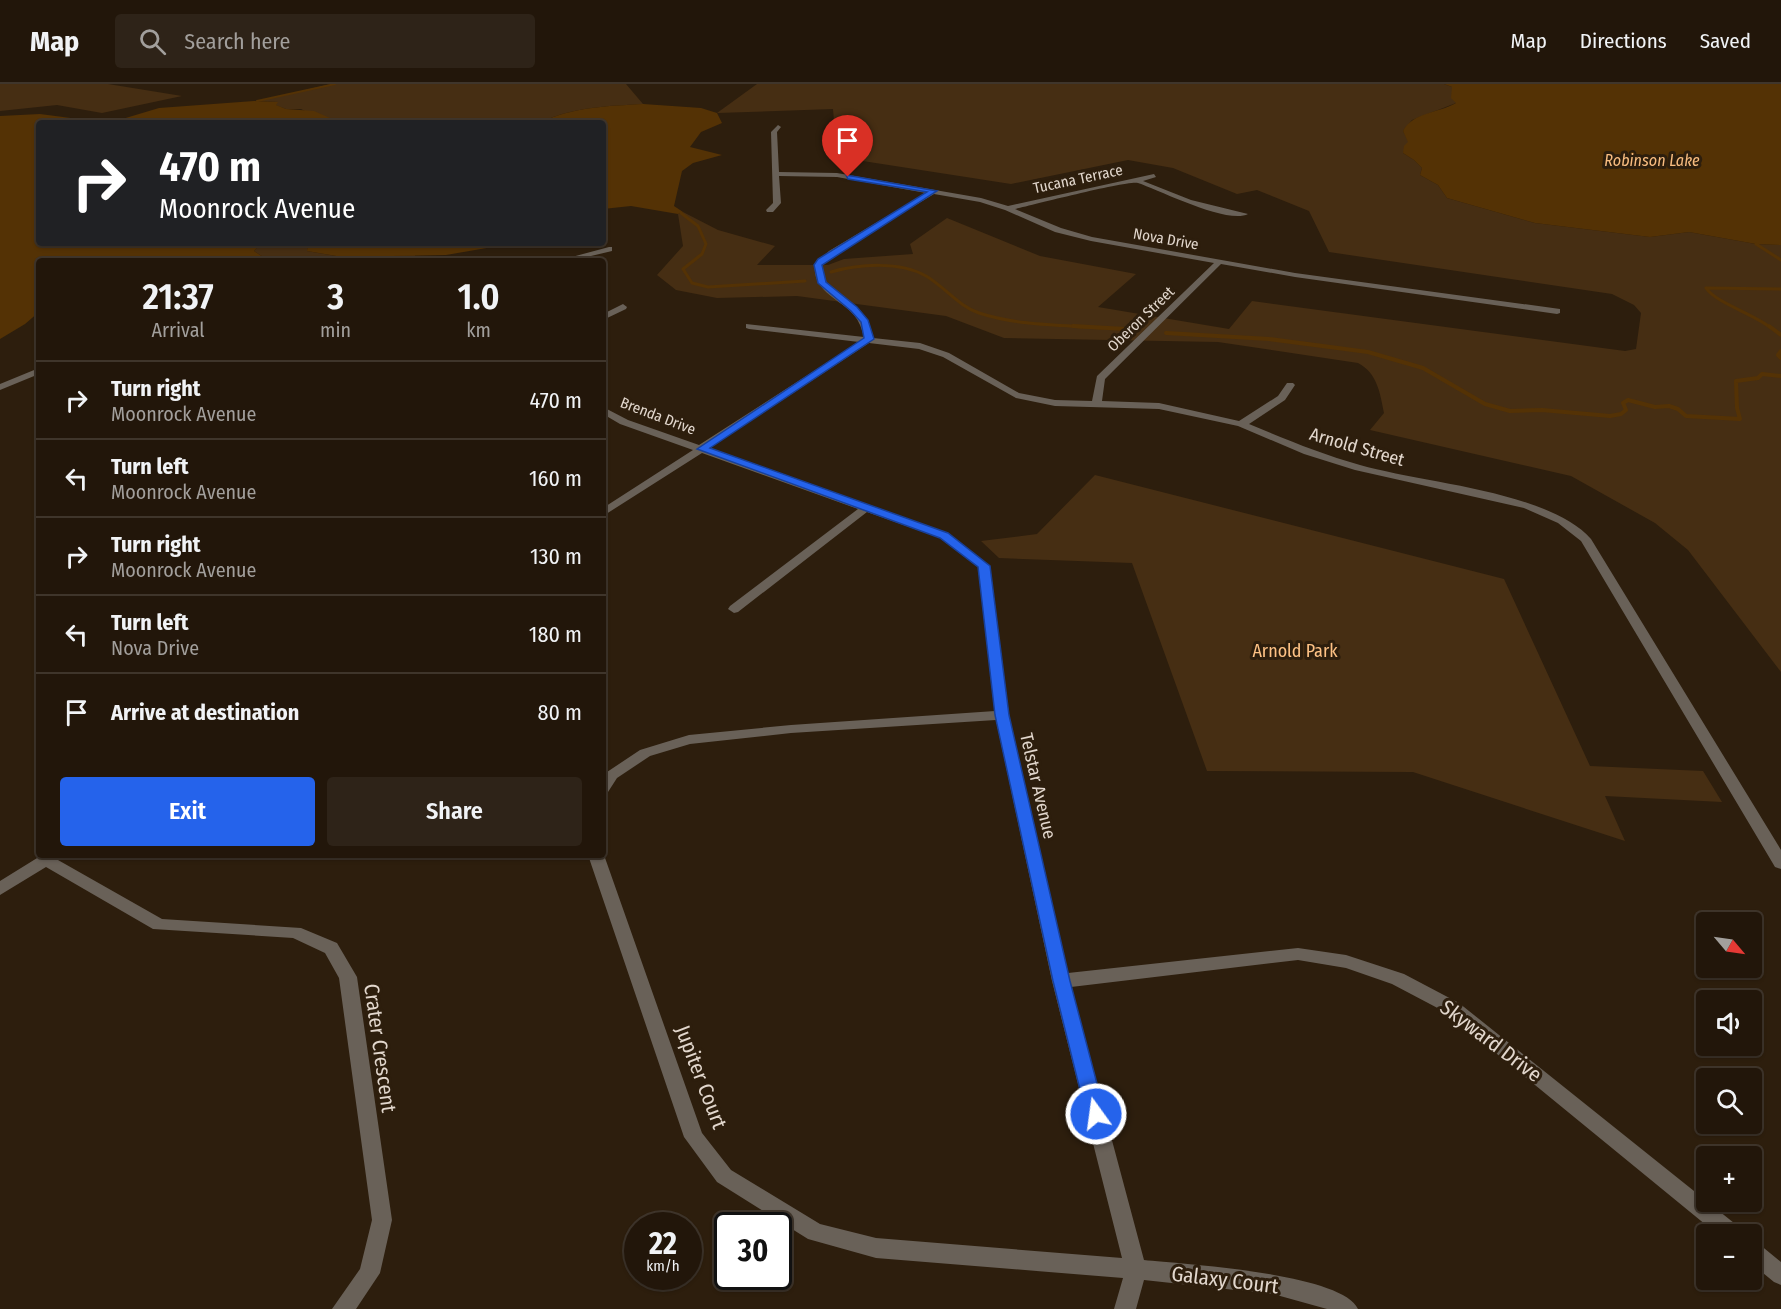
<!DOCTYPE html>
<meta charset="utf-8">
<style>
:root{--surface:#22160a;--page:#2e2318;--text:#f1f3f6;--muted:#a29f9c;--line:#3f352b;--accent:#2563eb}
body{margin:0;font-family:"Fira Sans Condensed",sans-serif;background:var(--page);color:var(--text);height:100vh;display:flex;flex-direction:column;font-size:22px;white-space:nowrap}
*{box-sizing:border-box;margin:0}
p{font-size:20px;color:var(--muted)}
.icon{flex:none;width:33px;height:33px;fill:none;stroke:currentColor;stroke-width:2;stroke-linecap:round;stroke-linejoin:round}
.map{position:relative;flex:1;overflow:hidden}
.sheet{position:absolute;left:36px;top:174px;width:570px;height:600px;display:flex;flex-direction:column;background:var(--surface);border-radius:6px;box-shadow:0 2px 4px #0004,0 0 0 2px var(--line)}
.sheet>*{flex:none}
.top-card{position:absolute;left:36px;top:36px;width:570px;height:126px;border-radius:6px;box-shadow:0 2px 4px #0004,0 0 0 2px var(--line);background:#202124;color:#fff;overflow:hidden}
.needle{width:39px;rotate:119deg}
.buttons{position:absolute;left:1696px;top:828px;display:grid;gap:12px}
.buttons a{display:grid;place-items:center;width:66px;height:66px;border-radius:6px;background:var(--surface);box-shadow:0 2px 4px #0004,0 0 0 2px var(--line);font-size:30px}
.speed{position:absolute;left:624px;top:1128px;display:flex;gap:12px;font-size:30px;font-weight:700;text-align:center}
.speed>*{display:grid;place-content:center;width:78px;height:78px;border-radius:50%;background:var(--surface);box-shadow:0 2px 4px #0004,0 0 0 2px var(--line);line-height:1}
.speed small{font-size:15px;font-weight:400}
.speed .limit{border:3px solid #111;border-radius:9px;background:#fff;color:#111}
.pin{position:absolute;display:grid;place-items:center;width:51px;height:51px;color:#fff;margin:-62px -26px;border-radius:50% 50% 50% 0;rotate:-45deg;box-shadow:0 0 6px #0007}
.pin .icon{rotate:45deg}
.me{position:absolute;width:66px;margin:-33px;rotate:346deg;stroke-linejoin:round;filter:drop-shadow(0 0 4px #0008)}
.turn{display:flex;align-items:center;gap:21px;height:126px;padding:0 24px;font-size:27px}
.turn .icon{width:78px;height:78px;stroke-width:2.5}
.turn b{display:block;font-size:42px;line-height:51px}
.eta{display:flex;justify-content:space-evenly;align-items:center;height:102px;text-align:center}
.eta b{font-size:36px;font-weight:600;line-height:42px}
.action{display:flex;gap:12px;margin-top:auto;padding:12px 24px}
.action a{flex:1;height:69px;border-radius:6px;background:var(--accent);color:#fff;font-size:24px;font-weight:600;line-height:69px;text-align:center}
.action a+a{background:var(--page);color:var(--text)}
ul{padding:0;list-style:none}
li{display:flex;align-items:center;gap:18px;height:78px;padding:0 24px;border-top:2px solid var(--line)}
li div{flex:1}
li b{display:block;font-size:22px}
li em{font-style:normal}
header{display:flex;align-items:center;gap:36px;box-sizing:border-box;height:84px;padding:0 30px;background:var(--surface);border-bottom:2px solid var(--line)}
header strong{font-size:28px}
nav{display:flex;gap:33px;margin-inline-start:auto;font-size:21px}
.search{width:420px;height:54px;background:var(--page);display:flex;align-items:center;gap:15px;box-sizing:border-box;padding:0 21px;border-radius:6px;color:var(--muted);font-size:22px}
.map>svg:first-child{display:block}
.green{fill:#462e13}
.water{fill:#543205}
.lines{fill:none;stroke-linecap:round;stroke-linejoin:round}
.stream-far2{stroke:#543205;stroke-width:2}
.stream-far1{stroke:#543205;stroke-width:3}
.stream{stroke:#543205;stroke-width:4}
.minor{fill:#696158;fill-rule:evenodd}
.route{fill:#2563eb;stroke:#184099;stroke-width:1.5}
.labels{text-anchor:middle;dominant-baseline:central;stroke-width:6;stroke-linejoin:round;paint-order:stroke}
.far-street-label{font-size:15px;fill:#e2d7cd;stroke:#2d1e0d}
.far-water-label{font-size:16px;font-style:italic;fill:#f9bd80;stroke:#2d1e0d}
.street-label{font-size:18px;fill:#e2d7cd;stroke:#2d1e0d}
.park-label{font-size:18px;fill:#fec285;stroke:#2d1e0d}
.near-street-label{font-size:21px;fill:#e2d7cd;stroke:#2d1e0d}
</style>
<header>
<strong>Map</strong>
<div class="search"><svg class="icon" aria-label="search" viewBox="0 0 24 24"><circle cx="10" cy="10" r="6"/><path d="M15 15l6 6"/></svg>Search here</div>
<nav><a>Map</a><a>Directions</a><a>Saved</a></nav>
</header>
<div class="map">
<svg width="1781" height="1225" viewBox="0 0 1781 1225">
<rect width="100%" height="100%" fill="#2d1e0d"/>
<!-- green -->
<path class="green" d="M 0,0 L 108,0 L 182,12 L 102,29 L 57,21 L 0,27 Z
M 331,0 L 626,0 L 643,20 C 607,22 572,23 539,39 L 329,39 L 301,25 L 286,25 L 275,21 L 277,18 L 258,17 Z
M 757,0 L 1444,0 L 1452,3 L 1456,19 L 1412,36 L 1403,47 L 1409,58 L 1403,69 L 1414,76 L 1422,84 L 1420,91 L 1438,101 L 1447,114 L 1535,139 L 1650,153 L 1689,148 L 1756,160 L 1781,161 L 1781,588 L 1688,466 L 1655,439 L 1571,392 L 1370,346 L 1384,329 C 1380,308 1377,289 1358,279 L 1218,258 L 1004,254 L 946,232 L 797,212 L 717,214 L 676,206 L 657,191 L 683,162 L 678,130 L 683,128 L 718,146 L 775,162 L 757,181 L 828,181 L 844,175 L 913,170 L 910,160 L 947,134 L 1040,172 L 1136,190 L 1098,223 L 1229,245 L 1252,217 L 1625,267 L 1636,265 L 1641,229 L 1634,221 L 1612,210 L 1329,168 L 1309,127 L 1257,106 L 1237,110 L 1173,84 L 1128,76 L 1011,100 L 837,73 L 833,25 L 717,29 Z
M 261,159 L 308,159 L 307,167 L 342,173 L 415,171 L 414,177 L 269,177 L 254,167 Z
M 1095,391 L 1504,495 L 1590,682 L 1703,687 L 1722,718 L 1605,712 L 1625,757 L 1413,688 L 1207,687 L 1132,479 L 999,474 L 981,457 L 1037,450 Z"/>
<!-- water -->
<path class="water" d="M 1444,0 L 1781,0 L 1781,161 L 1756,160 L 1689,148 L 1650,153 L 1535,139 L 1447,114 L 1438,101 L 1420,91 L 1422,84 L 1414,76 L 1403,69 L 1404,62 L 1408,58 L 1403,47 C 1413,28 1439,29 1456,19 L 1451,14 L 1452,3 Z
M 254,17 L 278,18 L 276,21 L 286,25 L 314,27 L 330,34 L 329,39 L 39,39 L 39,159 L 261,159 L 254,167 L 269,177 L 39,177 L 39,228 L 25,240 L 0,255 L 0,32 L 40,30 L 109,39 L 159,24 Z
M 643,20 L 701,24 L 717,29 L 722,39 L 701,48 L 690,63 L 722,71 L 693,79 L 682,87 L 674,122 L 683,128 L 678,130 L 631,122 L 603,125 L 603,39 L 539,39 C 572,23 607,22 643,20 Z
M 308,159 L 516,159 L 446,171 L 342,173 L 307,167 Z"/>
<g class="lines">
<!-- stream-far2 -->
<path class="stream-far2" d="M 257,17 L 335,0"/>
<!-- stream-far1 -->
<path class="stream-far1" d="M 681,129 L 698,142 L 706,160 L 702,170 L 683,185 L 692,199 L 708,203 L 805,197
M 1756,160 L 1781,176
M 831,188 C 859,180 900,177 926,192 C 945,203 958,222 979,229 C 1019,242 1062,241 1103,244
M 1771,244 C 1754,230 1716,219 1706,204 L 1781,205"/>
<!-- stream -->
<path class="stream" d="M 1073,242 L 1125,245
M 1769,242 L 1781,251
M 1166,249 L 1269,255 L 1368,268 L 1423,284 L 1485,320 L 1510,327 L 1542,326 L 1610,332 L 1621,330 L 1626,326 L 1623,319 L 1628,316 L 1655,323 L 1669,322 L 1678,325 L 1686,332 L 1740,335 L 1737,324 L 1736,297 L 1758,294 L 1762,290 L 1781,292
M 1781,267 L 1778,271 L 1781,274"/>
<!-- minor -->
<path class="minor" d="M 778,41 L 781,43 L 777,48 L 779,88 L 837,89 L 981,114 L 1008,122 L 1154,90 L 1156,93 L 1143,97 L 1191,116 L 1248,130 C 1228,141 1159,106 1138,99 C 1128,96 1033,121 1015,125 L 1061,144 L 1092,153 L 1295,189 L 1560,225 L 1560,229 L 1557,230 L 1295,193 L 1221,180 L 1105,295 L 1102,317 L 1159,319 L 1239,337 L 1278,312 L 1287,299 L 1293,299 L 1295,301 L 1285,316 L 1249,340 C 1285,355 1321,370 1360,381 C 1422,399 1549,407 1591,455 L 1781,766 L 1781,785 L 1775,783 L 1581,457 L 1558,439 L 1524,424 L 1355,386 L 1304,370 L 1238,342 L 1159,325 L 1055,322 L 1016,314 L 943,273 L 919,265 L 869,259 L 708,365 L 948,450 L 990,482 L 1009,631 L 1068,889 L 1298,864 L 1346,871 L 1404,890 L 1459,919 L 1739,1143 L 1742,1150 L 1717,1150 L 1447,929 L 1392,900 L 1346,884 L 1298,876 L 1071,903 L 1144,1176 C 1183,1180 1342,1189 1358,1225 L 1327,1225 L 1273,1210 L 1144,1196 L 1136,1225 L 1114,1225 L 1123,1194 L 876,1174 L 808,1155 L 717,1098 L 684,1053 L 588,771 L 604,771 L 702,1049 L 731,1086 L 820,1140 L 876,1154 L 1122,1174 L 1052,897 L 996,636 L 791,649 L 690,660 L 650,672 L 617,694 L 608,708 L 603,710 L 603,694 L 607,688 L 640,666 L 689,651 L 791,641 L 995,627 L 978,483 L 940,454 L 867,428 L 738,528 L 734,529 L 728,525 L 730,522 L 858,425 L 702,369 L 603,432 L 603,424 L 693,366 L 620,340 L 603,330 L 603,323 L 628,336 L 699,361 L 859,258 L 749,245 L 746,244 L 746,240 L 864,253 C 862,245 859,237 854,231 C 840,215 812,207 815,181 L 829,167 L 926,109 L 837,93 L 779,92 L 781,119 L 773,128 L 767,128 L 766,126 L 773,119 L 771,48 ZM 934,110 L 980,118 L 1005,126 L 1055,148 L 1091,157 L 1214,179 L 1097,292 L 1092,317 L 1055,316 L 1019,309 L 949,269 L 920,259 L 873,254 C 870,244 867,235 860,228 C 846,213 821,206 823,181 L 831,172 Z
M 609,163 L 612,163 L 612,167 L 570,177 L 557,177 Z
M 623,220 L 627,223 L 626,225 L 603,236 L 603,230 Z
M 39,284 L 39,290 L 0,306 L 0,300 Z
M 42,771 L 59,771 L 58,776 L 162,835 L 301,844 L 337,859 L 357,893 L 392,1136 L 380,1189 L 356,1225 L 332,1225 L 360,1185 L 372,1136 L 339,894 L 325,869 L 293,854 L 153,845 L 46,783 L 0,811 L 0,797 Z
M 1752,1157 L 1759,1160 L 1781,1178 L 1781,1201 L 1774,1198 L 1752,1180 Z"/>
</g>
<!-- route -->
<path class="route" d="M 846,91 L 937,107 L 822,181 L 826,198 L 857,223 L 868,236 L 874,255 L 710,364 L 948,449 L 990,482 L 1009,631 L 1070,897 L 1105,1030 L 1103,1036 L 1096,1039 L 1089,1036 L 1086,1030 L 1053,897 L 995,631 L 978,483 L 940,454 L 697,365 L 864,254 L 861,238 L 851,227 L 818,199 L 814,181 L 818,175 L 927,108 L 848,95 Z"/>
<g class="labels">
<!-- far-street labels -->
<g class="far-street-label">
<text transform="translate(1078 95) rotate(-12)">Tucana Terrace</text>
<text transform="translate(1166 155) rotate(10)">Nova Drive</text>
<text transform="translate(1141 235) rotate(-44)">Oberon Street</text>
<text transform="translate(658 332) rotate(21)">Brenda Drive</text>
</g>
<!-- far-water labels -->
<g class="far-water-label">
<text x="1652" y="76">Robinson Lake</text>
</g>
<!-- street labels -->
<g class="street-label">
<text transform="translate(1357 363) rotate(16)">Arnold Street</text>
<text transform="translate(1038 702) rotate(77)">Telstar Avenue</text>
</g>
<!-- park labels -->
<g class="park-label">
<text x="1295" y="567">Arnold Park</text>
</g>
<!-- near-street labels -->
<g class="near-street-label">
<text transform="translate(1491 957) rotate(37)">Skyward Drive</text>
<text transform="translate(380 964) rotate(82)">Crater Crescent</text>
<text transform="translate(701 993) rotate(69)">Jupiter Court</text>
<text transform="translate(1225 1196) rotate(7)">Galaxy Court</text>
</g>
</g>
</svg>
<div class="buttons">
<a><svg class="needle" viewBox="-14 -14 28 28"><path d="M0-13l5 13h-10z" fill="#e53935"/><path d="M0 13l5-13h-10z" fill="#a29f9c"/></svg></a>
<a><svg class="icon" aria-label="sound" viewBox="0 0 24 24"><path d="M4 9h4l5-4v14l-5-4H4zM17 9q2 3 0 6"/></svg></a>
<a><svg class="icon" aria-label="search" viewBox="0 0 24 24"><circle cx="10" cy="10" r="6"/><path d="M15 15l6 6"/></svg></a>
<a>+</a>
<a>−</a>
</div>
<div class="speed"><div>22<small>km/h</small></div><div class="limit">30</div></div>
<div class="pin" style="left:848px;top:93px;background:#d93025"><svg class="icon" aria-label="arrive" viewBox="0 0 24 24"><path d="M6 21V4h12l-3 4 3 4H6"/></svg></div>
<svg class="me" style="left:1096px;top:1030px" viewBox="-20 -20 40 40"><circle r="17" fill="#2563eb" stroke="#fff" stroke-width="3"/><path d="M0-11L8 9 0 5-8 9z" fill="#fff"/></svg>
<div class="top-card">
<div class="turn"><svg class="icon" aria-label="right" viewBox="0 0 24 24"><path d="M7 20v-9h11M14 6l5 5-5 5"/></svg><div><b>470 m</b>Moonrock Avenue</div></div>
</div>
<section class="sheet">
<div class="eta">
<div><b>21:37</b><p>Arrival</p></div>
<div><b>3</b><p>min</p></div>
<div><b>1.0</b><p>km</p></div>
</div>
<ul>
<li><svg class="icon" aria-label="right" viewBox="0 0 24 24"><path d="M7 20v-9h11M14 6l5 5-5 5"/></svg><div><b>Turn right</b><p>Moonrock Avenue</p></div><em>470 m</em></li>
<li><svg class="icon" aria-label="left" viewBox="0 0 24 24"><path d="M17 20v-9H6M10 6l-5 5 5 5"/></svg><div><b>Turn left</b><p>Moonrock Avenue</p></div><em>160 m</em></li>
<li><svg class="icon" aria-label="right" viewBox="0 0 24 24"><path d="M7 20v-9h11M14 6l5 5-5 5"/></svg><div><b>Turn right</b><p>Moonrock Avenue</p></div><em>130 m</em></li>
<li><svg class="icon" aria-label="left" viewBox="0 0 24 24"><path d="M17 20v-9H6M10 6l-5 5 5 5"/></svg><div><b>Turn left</b><p>Nova Drive</p></div><em>180 m</em></li>
<li><svg class="icon" aria-label="arrive" viewBox="0 0 24 24"><path d="M6 21V4h12l-3 4 3 4H6"/></svg><div><b>Arrive at destination</b></div><em>80 m</em></li>
</ul>
<div class="action"><a>Exit</a><a>Share</a></div>
</section>
</div>
